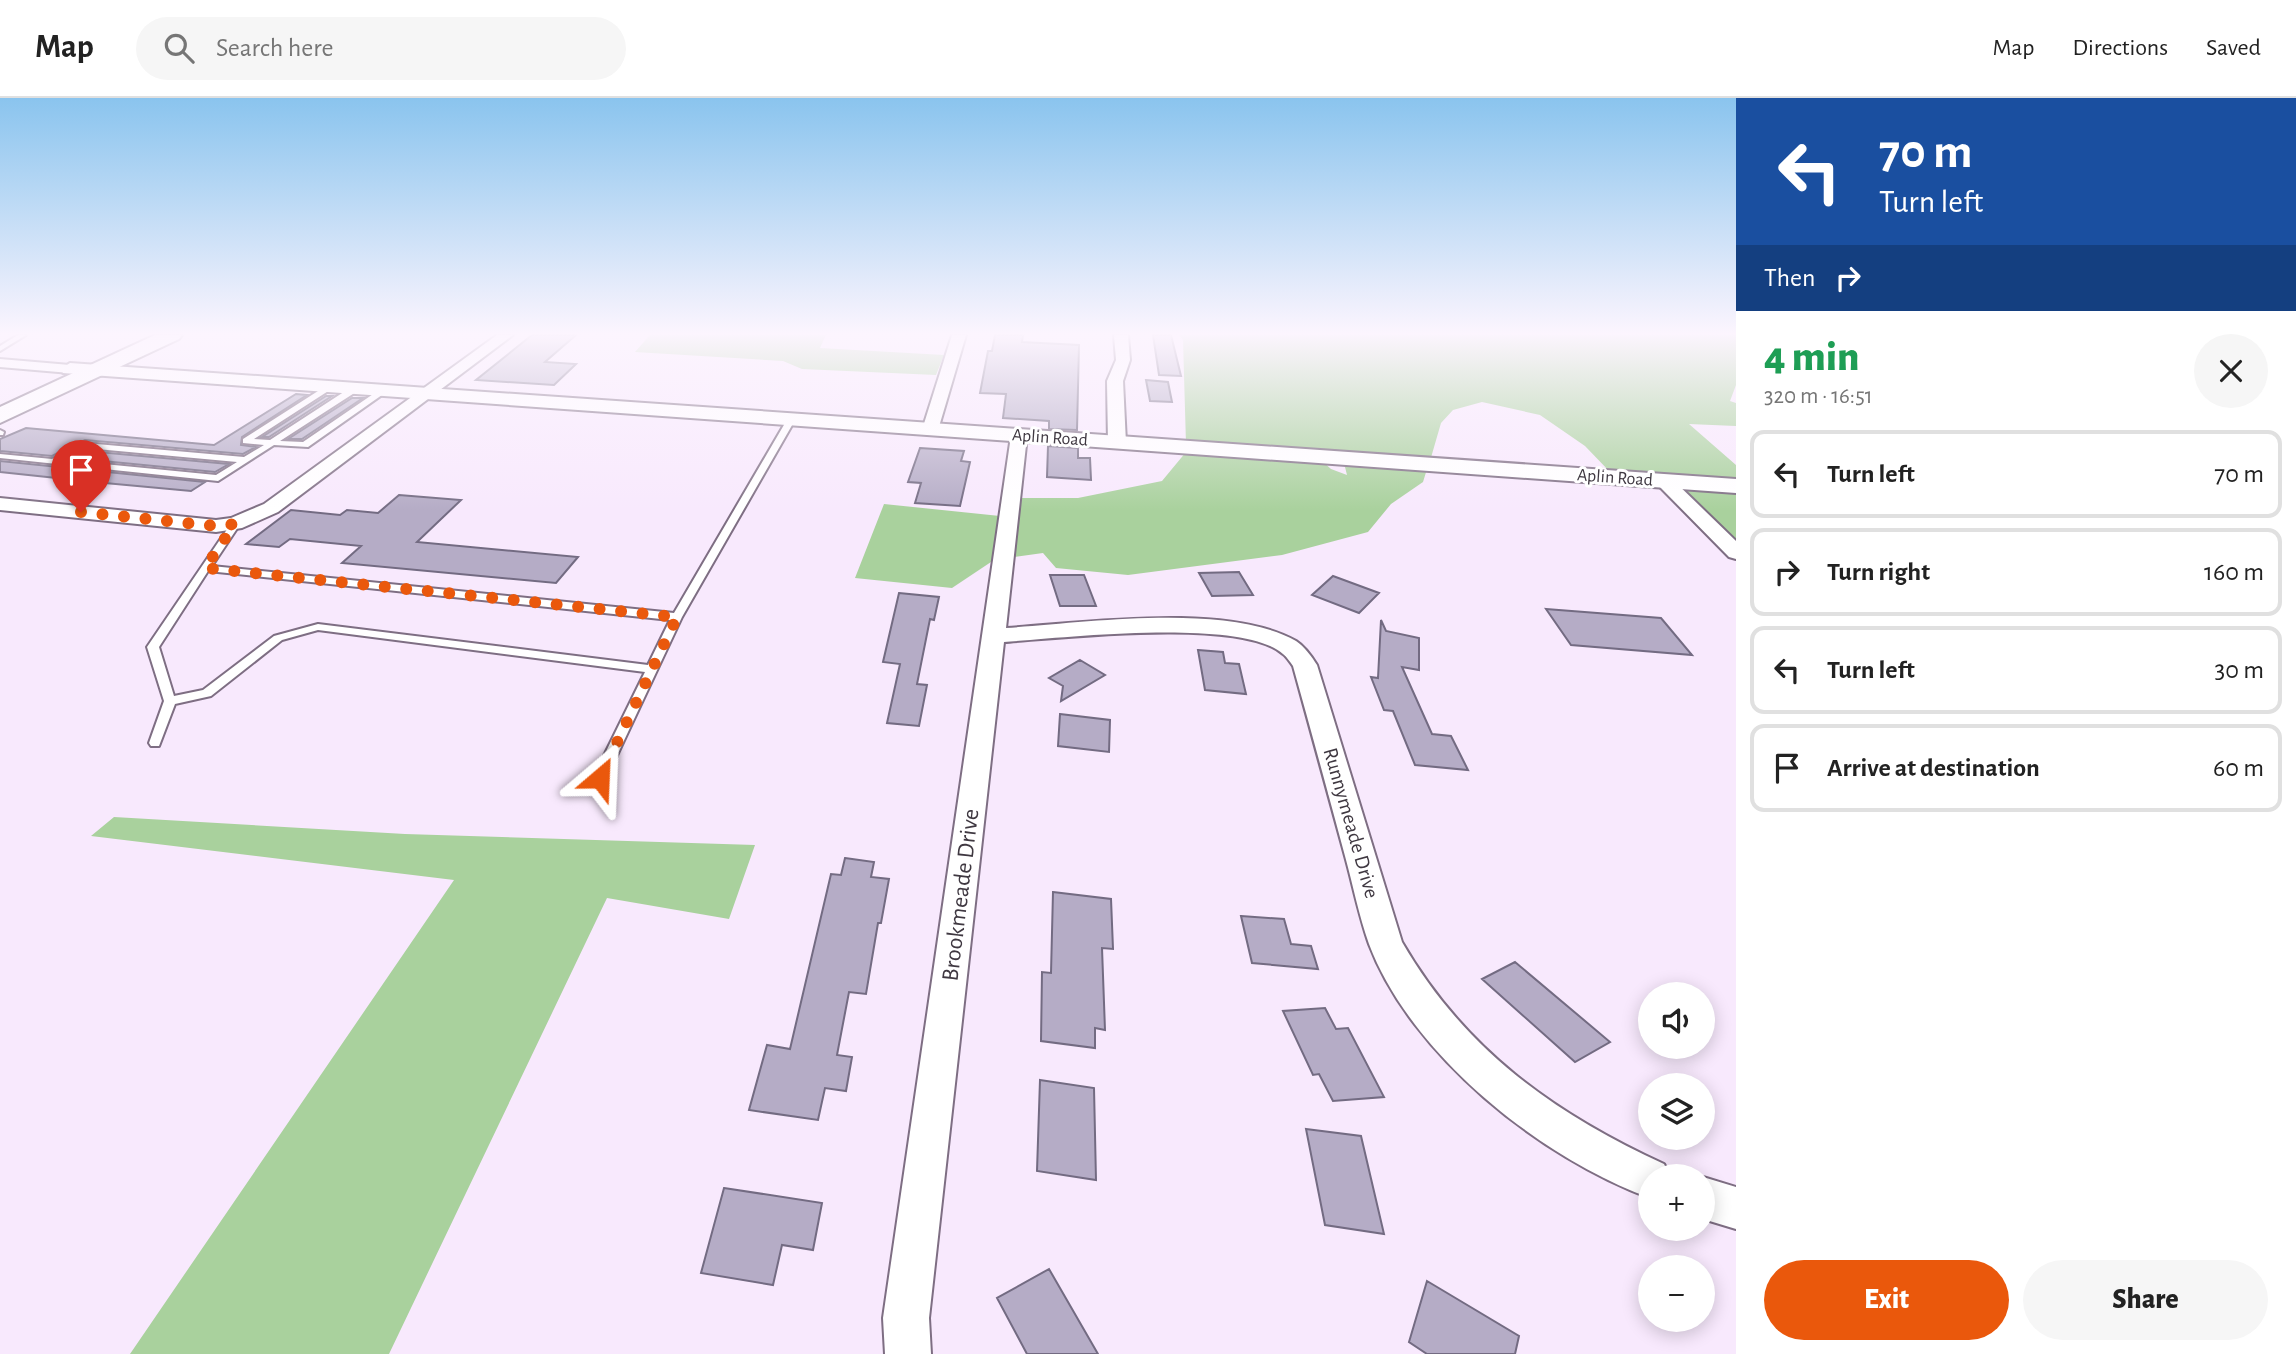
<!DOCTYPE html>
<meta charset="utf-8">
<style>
:root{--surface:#fff;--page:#f6f6f6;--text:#222;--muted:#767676;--line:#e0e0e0;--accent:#ea580c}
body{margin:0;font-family:"Alegreya Sans",sans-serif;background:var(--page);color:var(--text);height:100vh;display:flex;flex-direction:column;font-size:26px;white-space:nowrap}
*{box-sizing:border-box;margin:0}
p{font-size:23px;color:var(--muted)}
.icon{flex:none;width:38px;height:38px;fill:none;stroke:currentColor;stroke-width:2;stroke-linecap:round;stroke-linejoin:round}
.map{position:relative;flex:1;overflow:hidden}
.drawer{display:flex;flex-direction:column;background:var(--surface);width:560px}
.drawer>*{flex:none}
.banner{background:#1a4fa0;color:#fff;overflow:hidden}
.tools{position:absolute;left:1638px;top:884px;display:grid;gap:14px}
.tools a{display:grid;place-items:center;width:77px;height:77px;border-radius:50%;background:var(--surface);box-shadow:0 4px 18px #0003;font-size:35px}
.pin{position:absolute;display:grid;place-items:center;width:60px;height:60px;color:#fff;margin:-72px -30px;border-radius:50% 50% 50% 0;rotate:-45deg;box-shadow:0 0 7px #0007}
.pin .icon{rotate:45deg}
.me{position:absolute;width:77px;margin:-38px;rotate:26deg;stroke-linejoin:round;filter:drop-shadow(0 0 5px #0008)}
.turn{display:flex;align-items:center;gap:24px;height:147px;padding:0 28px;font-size:32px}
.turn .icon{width:91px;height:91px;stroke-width:2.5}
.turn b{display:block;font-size:49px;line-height:60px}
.then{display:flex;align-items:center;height:66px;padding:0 28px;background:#0003;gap:14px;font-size:26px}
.round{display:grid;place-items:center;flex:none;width:74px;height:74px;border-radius:37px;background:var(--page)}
.overview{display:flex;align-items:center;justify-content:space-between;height:119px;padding:0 28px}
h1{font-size:42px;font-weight:800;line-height:52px;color:#1e9e55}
.primary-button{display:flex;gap:14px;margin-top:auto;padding:14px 28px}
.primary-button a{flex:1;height:80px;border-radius:42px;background:var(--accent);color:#fff;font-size:28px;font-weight:800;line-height:80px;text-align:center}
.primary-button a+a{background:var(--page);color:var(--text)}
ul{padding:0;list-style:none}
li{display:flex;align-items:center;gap:21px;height:88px;margin:0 14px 10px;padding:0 14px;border:4px solid var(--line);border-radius:14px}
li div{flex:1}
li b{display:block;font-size:26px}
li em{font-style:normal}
header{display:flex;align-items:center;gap:42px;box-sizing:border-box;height:98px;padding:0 35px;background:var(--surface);border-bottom:2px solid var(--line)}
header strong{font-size:33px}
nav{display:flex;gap:38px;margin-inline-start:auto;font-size:24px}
.search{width:490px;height:63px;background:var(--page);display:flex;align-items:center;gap:18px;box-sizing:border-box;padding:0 24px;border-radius:38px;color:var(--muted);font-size:26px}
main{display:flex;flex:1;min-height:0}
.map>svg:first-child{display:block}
.green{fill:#a9d19d}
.building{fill:#b5acc6;stroke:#736b82;stroke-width:2}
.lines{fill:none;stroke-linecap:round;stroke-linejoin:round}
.service-casing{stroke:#7e6e83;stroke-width:4}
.minor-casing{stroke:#7e6e83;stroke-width:4}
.tertiary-casing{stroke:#7e6e83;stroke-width:4}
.primary-casing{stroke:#7e6e83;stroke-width:4}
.service{fill:#fff;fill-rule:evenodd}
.minor{fill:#fff;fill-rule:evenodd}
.tertiary{fill:#fff;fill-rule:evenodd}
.primary{fill:#fff;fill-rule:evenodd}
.route{stroke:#ea580c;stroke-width:12;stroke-dasharray:0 21.6}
.labels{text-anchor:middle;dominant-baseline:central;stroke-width:6;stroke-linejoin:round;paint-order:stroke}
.far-street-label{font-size:18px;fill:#3f3841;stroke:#fff}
.street-label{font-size:21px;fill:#3f3841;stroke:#fff}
.near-street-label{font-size:24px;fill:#3f3841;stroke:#fff}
</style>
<header>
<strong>Map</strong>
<div class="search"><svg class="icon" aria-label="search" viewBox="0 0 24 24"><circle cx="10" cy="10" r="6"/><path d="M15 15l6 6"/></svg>Search here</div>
<nav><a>Map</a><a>Directions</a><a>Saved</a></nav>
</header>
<main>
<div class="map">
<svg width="1736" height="1256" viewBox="0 0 1736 1256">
<rect width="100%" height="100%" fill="#f8e9fd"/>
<!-- green -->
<path class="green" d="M 650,237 L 826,237 L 820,250 L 944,257 L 936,277 L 802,271 L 783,263 L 635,254 Z
M 1179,237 L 1736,237 L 1736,287 L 1730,303 L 1736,305 L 1736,328 L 1689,326 L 1736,367 L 1736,384 L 1611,375 L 1585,348 L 1540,317 L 1482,304 L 1453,312 L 1441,325 L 1430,363 L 1186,346 L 1183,242 Z
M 1186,354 L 1322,363 L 1331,371 L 1347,377 L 1344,365 L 1427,371 L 1423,384 L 1391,406 L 1368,434 L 1282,457 L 1128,477 L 1056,470 L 1043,455 L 1014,459 L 1021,400 L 1078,400 L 1162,383 Z
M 1678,389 L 1736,393 L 1736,445 Z
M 884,406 L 1000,418 L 994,462 L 952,490 L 855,480 Z
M 114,719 L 405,736 L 755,747 L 729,821 L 607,800 L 389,1256 L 130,1256 L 454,782 L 91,738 Z"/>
<!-- building -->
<path class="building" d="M 532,237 L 576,237 L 545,264 L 576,266 L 554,287 L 476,282 Z
M 995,237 L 1023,237 L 1022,244 L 1079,247 L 1077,332 L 1049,331 L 1049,323 L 1003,320 L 1006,296 L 980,295 L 988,253 L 992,253 Z
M 1153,237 L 1171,237 L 1181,278 L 1159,277 Z
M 1146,282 L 1168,284 L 1172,304 L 1150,303 Z
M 296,296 L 307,297 L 242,339 L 241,347 L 256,349 L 243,356 L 85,342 L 52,358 L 0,353 L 0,341 L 26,330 L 214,347 Z
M 326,298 L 332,298 L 269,339 L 262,339 Z
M 352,300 L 363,300 L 302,341 L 288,341 Z
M 1048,348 L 1078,350 L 1078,360 L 1090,360 L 1091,382 L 1047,379 Z
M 920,350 L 964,353 L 961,363 L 970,364 L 960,408 L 915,405 L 921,385 L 908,384 Z
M 87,353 L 229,366 L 215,374 L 72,360 Z
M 0,363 L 205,384 L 191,393 L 94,384 L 0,374 Z
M 399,397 L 461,402 L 417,444 L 578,459 L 556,485 L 342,465 L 361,448 L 290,441 L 279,449 L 246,446 L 291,412 L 340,417 L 347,412 L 378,415 Z
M 1239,474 L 1253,497 L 1212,498 L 1199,475 Z
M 1050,477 L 1084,477 L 1096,508 L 1060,508 Z
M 1333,478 L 1379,495 L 1359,515 L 1312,497 Z
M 899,495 L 939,499 L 934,522 L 930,521 L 917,586 L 927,587 L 919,628 L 887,625 L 900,566 L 883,564 Z
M 1546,511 L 1661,520 L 1692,557 L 1571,547 Z
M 1381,522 L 1386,533 L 1419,540 L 1419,572 L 1402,569 L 1432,636 L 1451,638 L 1468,672 L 1415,667 L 1393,613 L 1384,612 L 1371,579 L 1378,580 Z
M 1198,552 L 1223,554 L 1225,565 L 1239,566 L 1246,596 L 1205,592 Z
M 1080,562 L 1105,577 L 1061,603 L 1063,588 L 1049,580 Z
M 1060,616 L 1110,622 L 1109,654 L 1058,648 Z
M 845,760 L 874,764 L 871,779 L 889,781 L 881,825 L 878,825 L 866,896 L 849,894 L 837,957 L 852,959 L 846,993 L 825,990 L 818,1022 L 749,1012 L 767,947 L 790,951 L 831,776 L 841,777 Z
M 1053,794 L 1111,801 L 1113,851 L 1102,850 L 1105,932 L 1095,930 L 1095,950 L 1041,943 L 1042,874 L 1051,875 Z
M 1241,818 L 1284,821 L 1291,846 L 1311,848 L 1318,871 L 1252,865 Z
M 1515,864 L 1610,944 L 1575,964 L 1482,881 Z
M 1325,910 L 1336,931 L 1348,930 L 1384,999 L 1333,1003 L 1319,976 L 1313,977 L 1283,913 Z
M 1040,982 L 1094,990 L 1096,1082 L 1037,1073 Z
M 1306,1031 L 1361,1038 L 1384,1136 L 1325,1127 Z
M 724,1090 L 822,1105 L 813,1152 L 782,1147 L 773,1187 L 701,1175 Z
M 1049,1171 L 1098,1256 L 1027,1256 L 997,1200 Z
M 1427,1183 L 1519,1238 L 1515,1256 L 1427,1256 L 1409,1244 Z"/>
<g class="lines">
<defs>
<path id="service" d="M 18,237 L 26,237 L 0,253 L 0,248 Z
M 329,286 L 336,288 L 254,341 L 270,342 L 353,288 L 359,288 L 359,292 L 280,343 L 303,344 L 382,290 L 389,292 L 308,349 L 274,347 L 218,383 L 0,360 L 0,356 L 52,361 L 85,345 L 244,359 L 264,347 L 243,345 L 243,341 ZM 86,350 L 237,364 L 216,377 L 63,362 Z
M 788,320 L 795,322 L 682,519 L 605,683 L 595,683 L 593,680 L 645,574 L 318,532 L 282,542 L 211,598 L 175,606 L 159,648 L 151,648 L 149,645 L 164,603 L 147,549 L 232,424 L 238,424 L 240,426 L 212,468 L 674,515 ZM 208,473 L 670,522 L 648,567 L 318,526 L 274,538 L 203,592 L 174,598 L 159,549 Z
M 0,332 L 4,334 L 3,337 L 0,337 Z"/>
<path id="minor" d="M 497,237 L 513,237 L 278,414 L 242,430 L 216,434 L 0,412 L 0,400 L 216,422 L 231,420 L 264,406 Z
M 952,237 L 966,237 L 938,332 L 936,336 L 924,336 L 922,332 Z
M 1114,237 L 1128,237 L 1130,262 L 1123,283 L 1126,345 L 1117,350 L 1108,345 L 1107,283 L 1116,262 Z
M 0,261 L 70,267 L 77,271 L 70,275 L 0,269 Z
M 1019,333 L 1027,338 L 1006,530 C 1085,525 1227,504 1296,543 C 1304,548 1312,559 1317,567 L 1402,844 C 1464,951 1553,1015 1664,1066 L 1670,1078 L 1650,1078 L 1650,1100 C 1541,1060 1411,957 1369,846 C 1359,818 1353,787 1345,758 C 1328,695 1311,632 1293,568 C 1290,564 1287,559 1283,556 C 1242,519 1061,540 1004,544 L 929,1220 L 931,1256 L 885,1256 L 883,1220 L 1011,338 Z
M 1664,377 L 1670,379 L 1736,443 L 1736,461 L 1729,459 L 1658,387 L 1655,383 L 1658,379 Z
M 1703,1079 L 1736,1089 L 1736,1131 L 1703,1121 Z"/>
<path id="tertiary" d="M 70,265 L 1736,381 L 1736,395 L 63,275 L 61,271 Z"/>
<path id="primary" d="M 155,237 L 182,237 L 179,241 L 0,325 L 0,309 Z"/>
</defs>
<!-- service casing -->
<use href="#service" class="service-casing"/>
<!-- minor casing -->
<use href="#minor" class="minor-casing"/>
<!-- tertiary casing -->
<use href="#tertiary" class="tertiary-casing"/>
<!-- primary casing -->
<use href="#primary" class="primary-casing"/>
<!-- service -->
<use href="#service" class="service"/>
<!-- minor -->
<use href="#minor" class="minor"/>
<!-- tertiary -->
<use href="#tertiary" class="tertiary"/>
<!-- primary -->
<use href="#primary" class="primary"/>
</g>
<!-- sky -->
<linearGradient id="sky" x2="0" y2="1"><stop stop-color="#8ac4ee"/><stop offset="0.57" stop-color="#fcf5fe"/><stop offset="1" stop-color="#fcf5fe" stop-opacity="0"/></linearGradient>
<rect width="1736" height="413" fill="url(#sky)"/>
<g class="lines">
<!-- route -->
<path class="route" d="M 81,414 L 216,428 L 235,426 L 205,470 L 677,519 L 600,680"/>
</g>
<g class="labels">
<!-- far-street labels -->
<g class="far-street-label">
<text transform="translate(1050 340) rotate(4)">Aplin Road</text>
<text transform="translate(1615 380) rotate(4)">Aplin Road</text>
</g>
<!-- street labels -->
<g class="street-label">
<text transform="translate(1351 725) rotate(74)">Runnymeade Drive</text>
</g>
<!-- near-street labels -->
<g class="near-street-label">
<text transform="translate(961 797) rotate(-83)">Brookmeade Drive</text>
</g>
</g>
</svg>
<div class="tools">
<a><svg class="icon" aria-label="sound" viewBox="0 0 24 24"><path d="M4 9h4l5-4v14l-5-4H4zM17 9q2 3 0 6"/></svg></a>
<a><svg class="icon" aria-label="layers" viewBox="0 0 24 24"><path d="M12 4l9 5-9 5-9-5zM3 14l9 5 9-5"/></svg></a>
<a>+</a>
<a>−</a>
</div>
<div class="pin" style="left:81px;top:414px;background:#d93025"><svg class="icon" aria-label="arrive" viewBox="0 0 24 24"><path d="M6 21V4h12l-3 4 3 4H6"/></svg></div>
<svg class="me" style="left:600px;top:680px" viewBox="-20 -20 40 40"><path d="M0-17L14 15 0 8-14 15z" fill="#ea580c" stroke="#fff" stroke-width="4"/></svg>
</div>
<section class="drawer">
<div class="banner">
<div class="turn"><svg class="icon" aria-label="left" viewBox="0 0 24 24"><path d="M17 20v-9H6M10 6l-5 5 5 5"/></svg><div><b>70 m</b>Turn left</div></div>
<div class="then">Then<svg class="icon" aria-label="right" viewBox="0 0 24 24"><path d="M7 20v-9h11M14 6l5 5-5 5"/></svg></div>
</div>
<div class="overview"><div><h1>4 min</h1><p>320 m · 16:51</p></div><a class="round"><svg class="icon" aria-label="close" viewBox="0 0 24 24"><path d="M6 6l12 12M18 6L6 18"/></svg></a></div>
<ul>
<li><svg class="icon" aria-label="left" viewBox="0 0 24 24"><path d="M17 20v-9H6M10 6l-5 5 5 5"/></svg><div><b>Turn left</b></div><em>70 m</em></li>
<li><svg class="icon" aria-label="right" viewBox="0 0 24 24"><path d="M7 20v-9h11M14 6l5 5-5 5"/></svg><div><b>Turn right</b></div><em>160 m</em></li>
<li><svg class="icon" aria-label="left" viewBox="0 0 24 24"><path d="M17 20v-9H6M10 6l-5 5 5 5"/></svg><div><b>Turn left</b></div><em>30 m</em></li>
<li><svg class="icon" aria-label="arrive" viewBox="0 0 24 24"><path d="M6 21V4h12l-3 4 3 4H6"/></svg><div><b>Arrive at destination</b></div><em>60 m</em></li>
</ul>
<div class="primary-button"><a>Exit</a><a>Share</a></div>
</section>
</main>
